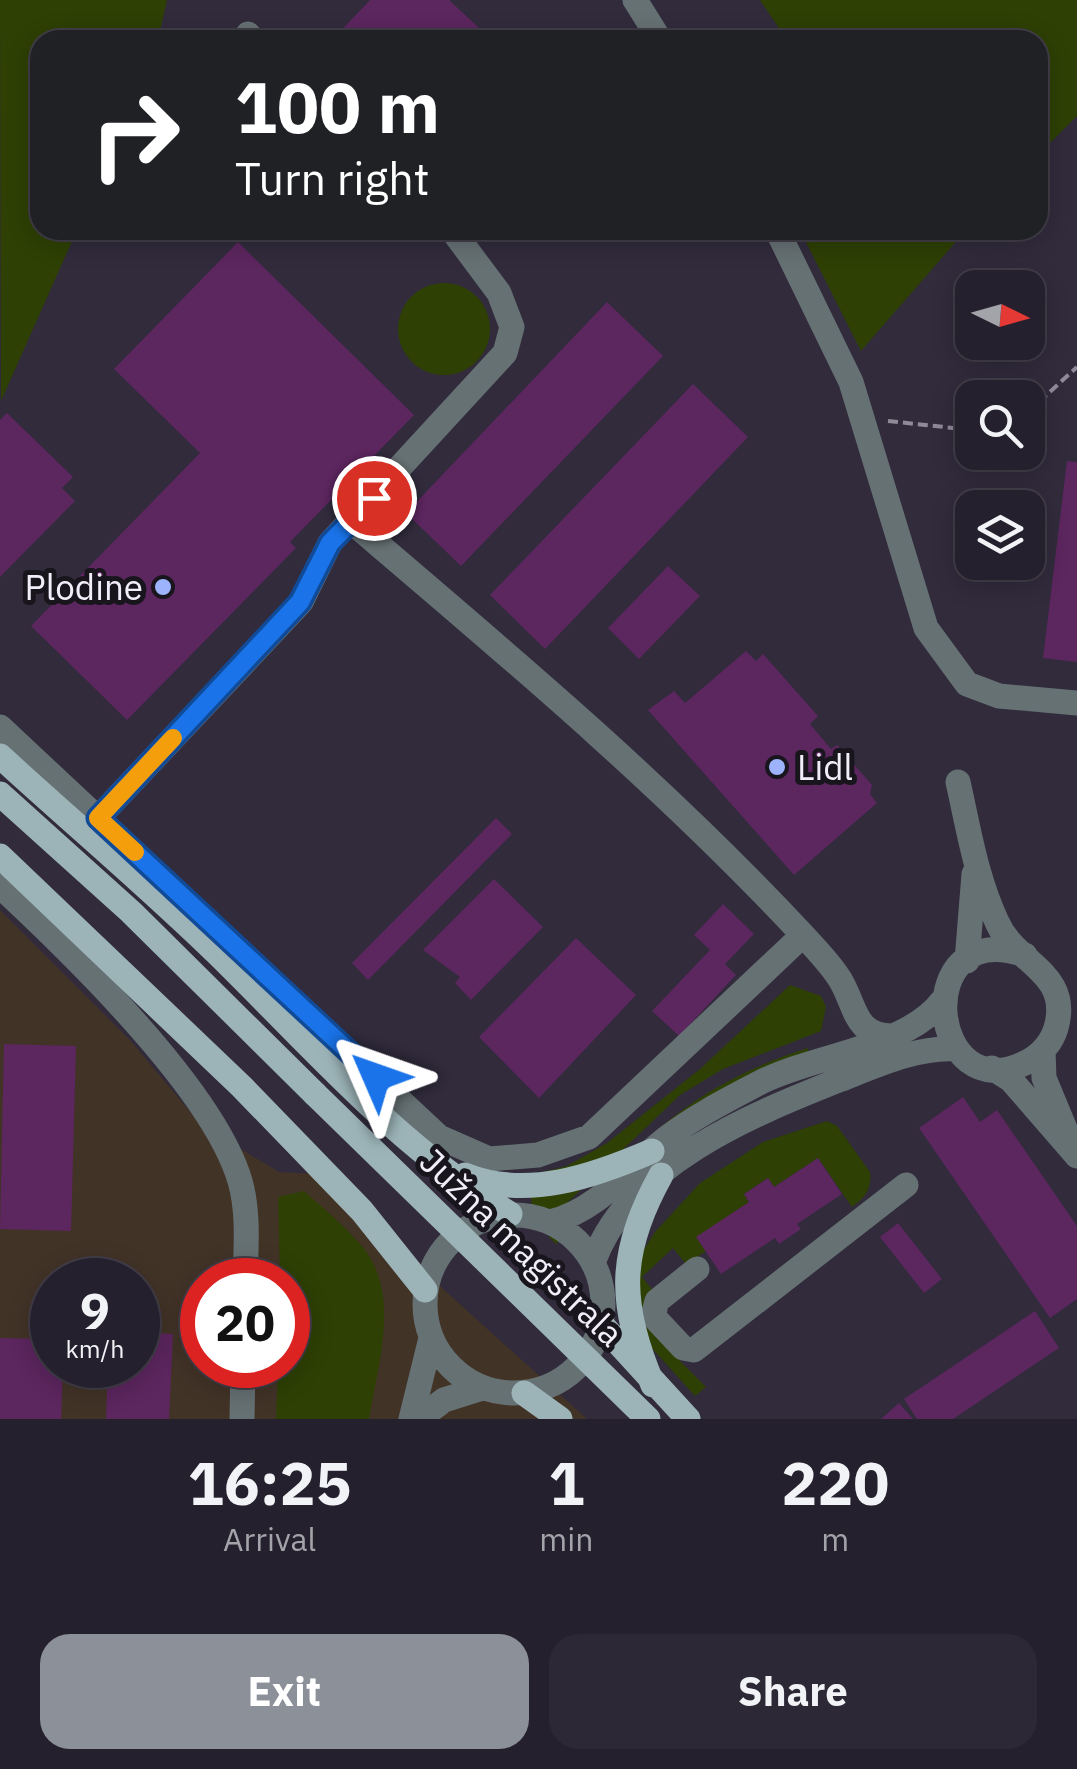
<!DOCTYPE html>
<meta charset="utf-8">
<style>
:root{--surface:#25202d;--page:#2d2835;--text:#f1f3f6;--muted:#a3a3aa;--line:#423e49;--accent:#8c9099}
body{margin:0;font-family:"IBM Plex Sans",sans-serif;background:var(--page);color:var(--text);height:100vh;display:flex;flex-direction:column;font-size:38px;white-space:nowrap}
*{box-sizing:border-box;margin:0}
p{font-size:32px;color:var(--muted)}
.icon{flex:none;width:55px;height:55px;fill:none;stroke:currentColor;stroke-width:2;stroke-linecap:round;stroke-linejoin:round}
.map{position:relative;height:1419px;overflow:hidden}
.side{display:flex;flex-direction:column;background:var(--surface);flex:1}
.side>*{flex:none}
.banner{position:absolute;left:30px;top:30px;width:1018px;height:210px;border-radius:30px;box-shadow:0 5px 25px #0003,0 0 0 2px var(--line);background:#202124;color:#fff;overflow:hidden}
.needle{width:65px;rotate:95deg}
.controls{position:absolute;left:955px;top:270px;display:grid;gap:20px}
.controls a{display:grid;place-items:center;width:90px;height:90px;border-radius:20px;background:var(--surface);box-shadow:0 5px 25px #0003,0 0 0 2px var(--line);font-size:50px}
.speed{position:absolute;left:30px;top:1258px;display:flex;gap:20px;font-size:50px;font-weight:700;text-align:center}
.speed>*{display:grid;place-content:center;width:130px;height:130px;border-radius:50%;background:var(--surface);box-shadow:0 5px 25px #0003,0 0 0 2px var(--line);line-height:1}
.speed small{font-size:25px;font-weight:400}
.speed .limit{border:15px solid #d22;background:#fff;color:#111}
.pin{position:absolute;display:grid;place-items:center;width:85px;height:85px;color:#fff;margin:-42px;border:5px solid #fff;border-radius:50%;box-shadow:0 2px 10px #0007}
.me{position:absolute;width:110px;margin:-55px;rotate:313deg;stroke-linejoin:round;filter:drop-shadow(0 0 8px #0008)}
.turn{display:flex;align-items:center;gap:35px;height:210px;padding:0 40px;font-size:45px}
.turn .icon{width:130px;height:130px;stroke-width:2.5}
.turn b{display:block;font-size:70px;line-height:85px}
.eta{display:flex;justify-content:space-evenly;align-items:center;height:170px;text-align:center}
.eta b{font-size:60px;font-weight:700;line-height:70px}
.action{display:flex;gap:20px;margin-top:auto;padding:20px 40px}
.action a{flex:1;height:115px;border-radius:30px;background:var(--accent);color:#fff;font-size:40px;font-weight:700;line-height:115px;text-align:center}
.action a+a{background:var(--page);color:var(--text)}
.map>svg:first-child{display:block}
.industrial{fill:#423327;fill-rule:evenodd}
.green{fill:#2e4004}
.building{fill:#5c265f}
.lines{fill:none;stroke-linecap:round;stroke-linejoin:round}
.path{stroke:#8f8a98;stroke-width:4;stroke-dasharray:10 5;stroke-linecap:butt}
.minor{stroke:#667173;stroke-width:25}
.major{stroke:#9cb4b8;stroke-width:25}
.major-bridge{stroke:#9cb4b8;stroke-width:25}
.route-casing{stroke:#114b97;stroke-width:25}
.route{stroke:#1a73e8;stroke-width:18}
.slow{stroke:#f59e0b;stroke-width:18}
.poi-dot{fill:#9db4fd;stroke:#18151d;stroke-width:4}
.labels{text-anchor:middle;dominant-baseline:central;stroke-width:10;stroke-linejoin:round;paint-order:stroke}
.poi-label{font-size:35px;fill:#f2eef9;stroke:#18151d;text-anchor:end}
.street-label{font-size:35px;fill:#f2eef9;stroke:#18151d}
</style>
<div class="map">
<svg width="1077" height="1419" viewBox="0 0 1077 1419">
<rect width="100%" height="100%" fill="#312b3c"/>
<!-- industrial -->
<path class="industrial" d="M 0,910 L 130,1040 L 202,1126 L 279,1172 L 316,1174 L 587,1419 L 0,1419 ZM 52,1280 L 138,1280 L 138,1365 L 52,1365 ZM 202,1280 L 288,1280 L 288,1365 L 202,1365 Z"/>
<!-- green -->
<path class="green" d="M 0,0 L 167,0 L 158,40 L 40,40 L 40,230 L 77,230 L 1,401 Z
M 760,0 L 1077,0 L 1077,116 L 1038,155 L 1038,40 L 787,40 Z
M 823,230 L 966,230 L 861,351 L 806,242 Z
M398 329a46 46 0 1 1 92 0a46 46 0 1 1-92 0Z
M 790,985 L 821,996 L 826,1007 L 821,1031 L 723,1069 L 680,1095 L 543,1226 L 533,1228 L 530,1175 L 567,1166 L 607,1143 L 700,1069 Z
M 808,1048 L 810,1058 L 656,1141 L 556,1244 L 549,1237 C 637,1147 683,1088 808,1048 Z
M 827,1121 L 837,1126 L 870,1172 C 872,1189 865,1198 852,1207 L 818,1158 L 774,1187 L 768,1178 L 744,1194 L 749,1202 L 697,1238 L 706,1251 L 686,1264 L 673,1248 L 642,1277 L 655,1293 L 655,1336 L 706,1387 L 695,1396 L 641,1336 L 638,1259 L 655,1232 L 700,1183 L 763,1142 Z
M 304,1191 C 323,1208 344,1225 361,1245 C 402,1292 378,1364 369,1419 L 276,1419 L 278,1365 L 288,1365 L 288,1280 L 280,1280 L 278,1197 Z"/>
<!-- building -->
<path class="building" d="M 370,0 L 449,0 L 492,40 L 332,40 Z
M 238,242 L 414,415 L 290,542 L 296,548 L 127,720 L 31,626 L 200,453 L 114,369 Z
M 607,302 L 663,356 L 461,566 L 406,513 Z
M 693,384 L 748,437 L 545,649 L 490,595 Z
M 7,413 L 73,477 L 62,488 L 75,501 L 0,577 L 0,420 Z
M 1067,461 L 1077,462 L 1077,662 L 1043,658 Z
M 668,566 L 700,596 L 639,659 L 608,628 Z
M 746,651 L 756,661 L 763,654 L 818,716 L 810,724 L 831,749 L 837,745 L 872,785 L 870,794 L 877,803 L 794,875 L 648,710 L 674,691 L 685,703 Z
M 496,818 L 512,834 L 368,980 L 352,963 Z
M 494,879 L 543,927 L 471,1000 L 455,983 L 460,977 L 423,950 Z
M 723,904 L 754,934 L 725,964 L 736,975 L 679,1036 L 652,1011 L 710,950 L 694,935 Z
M 576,938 L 636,995 L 539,1098 L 479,1037 Z
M 4,1044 L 76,1046 L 71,1231 L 0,1229 Z
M 963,1097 L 980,1122 L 997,1110 L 1077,1226 L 1077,1299 L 1050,1318 L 919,1128 Z
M 818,1158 L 842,1194 L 797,1224 L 801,1229 L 779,1244 L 775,1238 L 721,1274 L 696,1237 L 749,1202 L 744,1194 L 768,1178 L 774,1187 Z
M 898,1223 L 942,1279 L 924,1293 L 880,1237 Z
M 1035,1311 L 1059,1348 L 953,1419 L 917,1419 L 904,1399 Z
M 138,1332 L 173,1334 L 169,1419 L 106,1419 L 108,1365 L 138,1365 Z
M 0,1338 L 52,1339 L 52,1365 L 63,1365 L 61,1419 L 0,1419 Z
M 899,1403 L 913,1419 L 881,1419 Z"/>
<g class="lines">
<!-- path -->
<path class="path" d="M 1028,412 L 1077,367
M 888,421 L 972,430"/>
<!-- minor -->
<path class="minor" d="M 635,0 L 660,40
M 248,34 L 254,40
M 777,230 L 851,382 L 926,628 L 967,684 L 999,696 L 1077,703
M 353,523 C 508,655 663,785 802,934 C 815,948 831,964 841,981 C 856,1007 855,1036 892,1036
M 0,727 L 439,1137 L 489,1159 L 538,1155 L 589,1137 L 803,935
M 958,782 C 969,831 976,877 997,922 C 1015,964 1072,972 1056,1028 C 1052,1042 1041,1055 1027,1062 C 928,1113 908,915 1025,955
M 98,818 L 301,602 L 330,543 L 505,353 L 512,327 L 499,293 L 452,230
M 0,886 C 72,953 213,1089 240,1181 C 249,1212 246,1248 245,1280
M 967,961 L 974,874
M 1043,1050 L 1044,1078 L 1066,1131
M 992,1068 L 1011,1080 L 1077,1156
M425 1304a89 89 0 1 1 178 0a89 89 0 1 1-178 0Z
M 550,1222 C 600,1210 629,1167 668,1137 C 697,1115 729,1099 761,1082 C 814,1055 907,1048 942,1001
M 593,1263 C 627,1165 751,1115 839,1080 C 875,1066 918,1046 957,1049
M 697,1269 L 657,1301 L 653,1316 L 683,1348 L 694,1350 L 906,1185
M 242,1419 L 243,1365
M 411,1419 L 431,1338
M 419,1419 L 444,1400 L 482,1388"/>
<!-- major -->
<path class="major" d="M 0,756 C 75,825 153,890 226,962 C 316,1051 400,1148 510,1214
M 0,794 L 131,912 L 315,1094
M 0,856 L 242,1087 L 362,1211 L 425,1290
M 465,1175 C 527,1200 594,1176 652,1151
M 601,1324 L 688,1419
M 653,1385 C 618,1304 618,1252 661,1175
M 524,1393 L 560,1419"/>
<!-- major-bridge -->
<path class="major-bridge" d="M 315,1094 L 648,1419"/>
</g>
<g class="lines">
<defs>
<path id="route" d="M 374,498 L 330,543 L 300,602 L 98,818 L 376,1077"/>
</defs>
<!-- route casing -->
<use href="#route" class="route-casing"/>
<!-- route -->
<use href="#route" class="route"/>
<!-- slow -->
<path class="slow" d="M 135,852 L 98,818 L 173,738"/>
</g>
<!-- markers -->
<g class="poi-dot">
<circle cx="163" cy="587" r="10"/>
<circle cx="777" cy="767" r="10"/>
</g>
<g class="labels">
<!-- poi labels -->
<g class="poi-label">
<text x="143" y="587">Plodine</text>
<text x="797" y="767" text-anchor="start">Lidl</text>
</g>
<!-- street labels -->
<g class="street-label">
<text transform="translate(522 1247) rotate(44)">Južna magistrala</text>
</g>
</g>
</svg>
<div class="controls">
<a><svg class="needle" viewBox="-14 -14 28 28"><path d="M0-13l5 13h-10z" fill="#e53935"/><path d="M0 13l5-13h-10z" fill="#a3a3aa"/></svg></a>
<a><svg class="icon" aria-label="search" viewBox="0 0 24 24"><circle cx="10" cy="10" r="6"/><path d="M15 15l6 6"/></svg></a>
<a><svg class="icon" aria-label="layers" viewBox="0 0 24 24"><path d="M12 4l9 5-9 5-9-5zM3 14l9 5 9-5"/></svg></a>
</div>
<div class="speed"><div>9<small>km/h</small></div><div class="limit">20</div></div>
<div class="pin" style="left:374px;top:498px;background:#d93025"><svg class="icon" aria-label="arrive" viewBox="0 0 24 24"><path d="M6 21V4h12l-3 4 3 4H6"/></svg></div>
<svg class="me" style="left:376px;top:1077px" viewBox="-20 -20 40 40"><path d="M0-17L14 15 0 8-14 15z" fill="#1a73e8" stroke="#fff" stroke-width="4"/></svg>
<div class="banner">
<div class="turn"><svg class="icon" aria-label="right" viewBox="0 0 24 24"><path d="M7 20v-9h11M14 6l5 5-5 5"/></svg><div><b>100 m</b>Turn right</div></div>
</div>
</div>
<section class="side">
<div class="eta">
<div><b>16:25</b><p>Arrival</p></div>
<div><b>1</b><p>min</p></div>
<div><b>220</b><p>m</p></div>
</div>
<div class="action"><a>Exit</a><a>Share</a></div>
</section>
